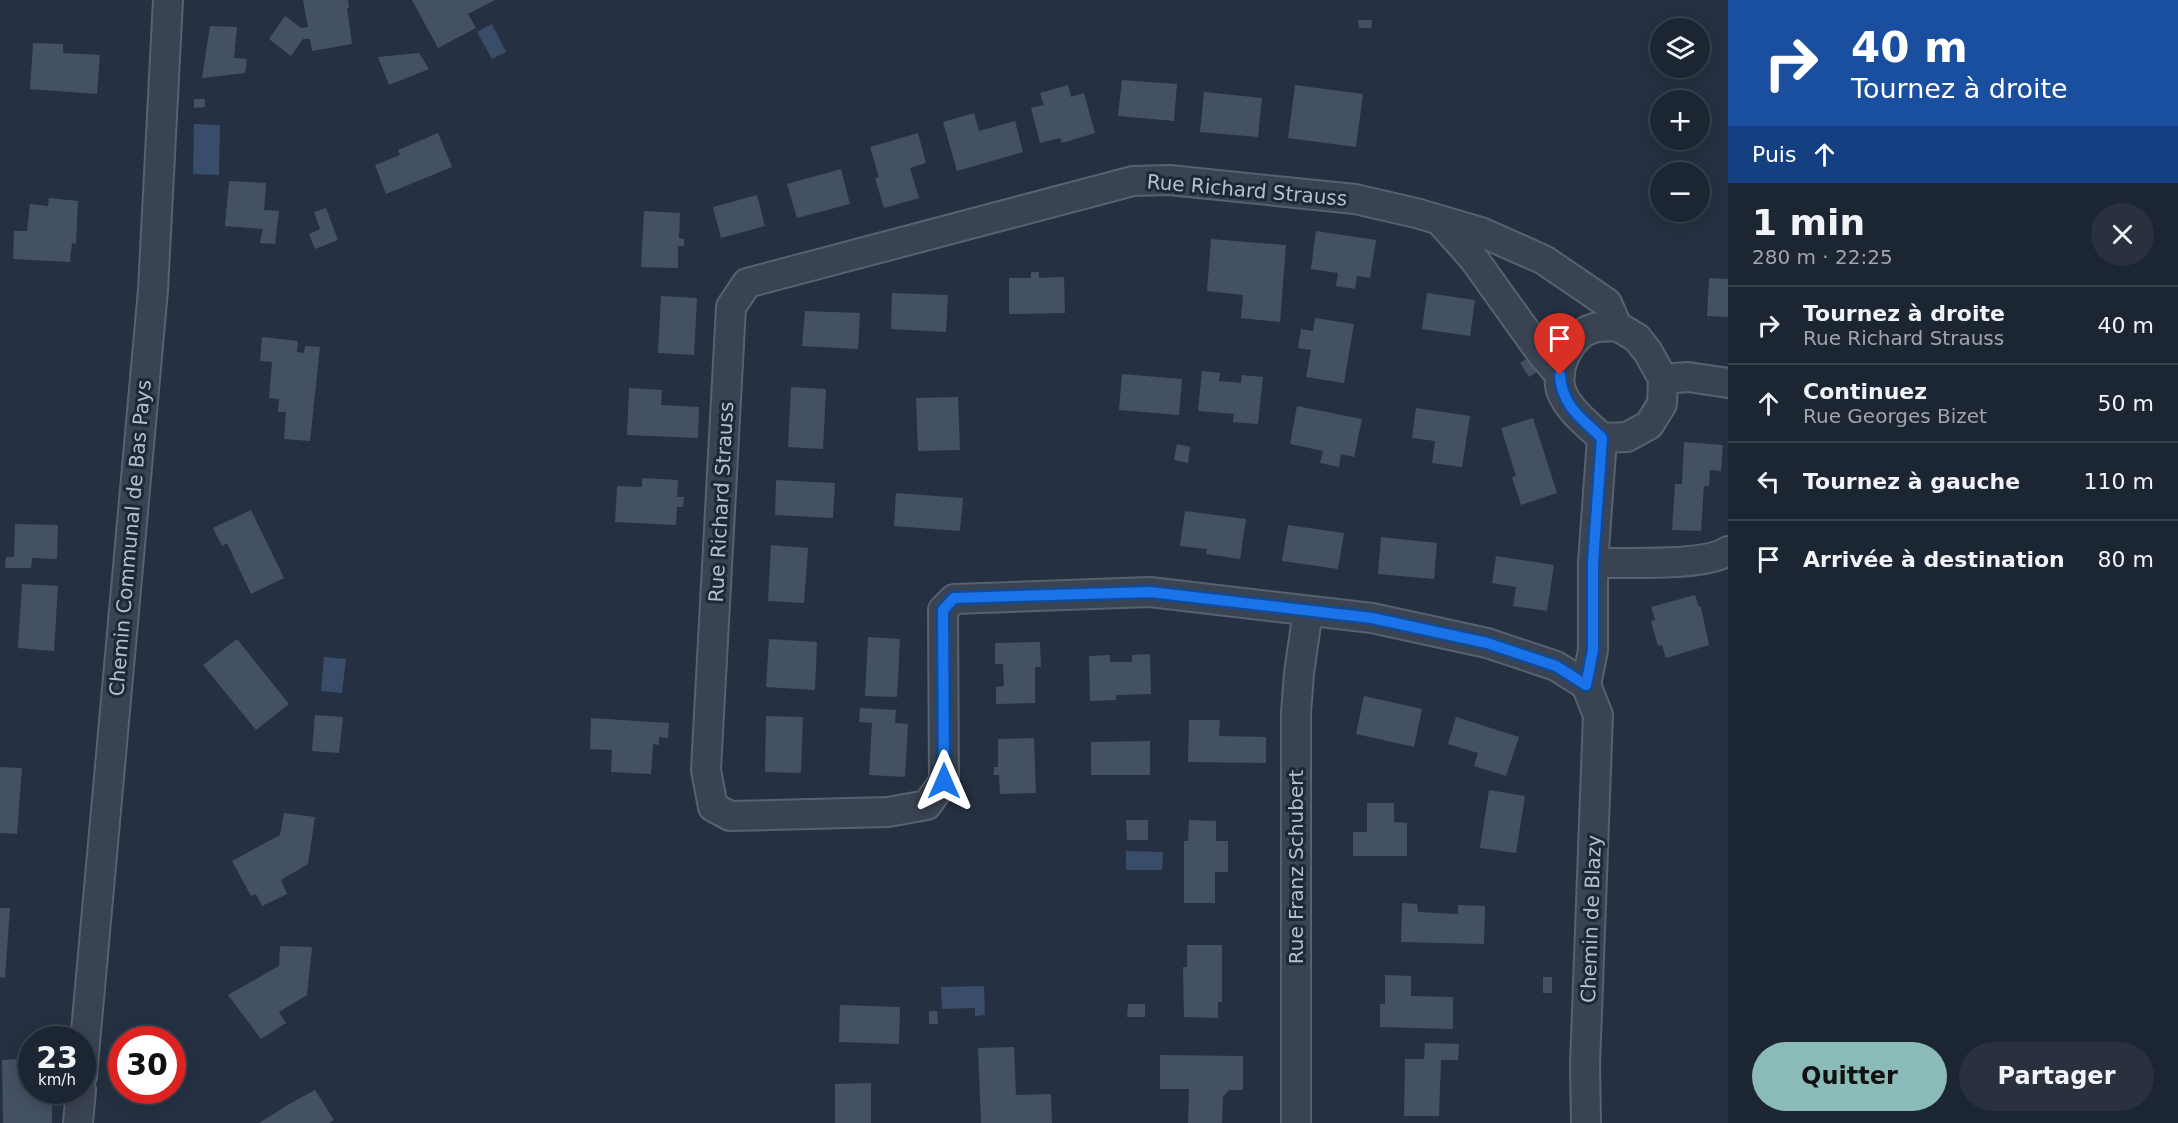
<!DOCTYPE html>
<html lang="fr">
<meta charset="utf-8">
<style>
:root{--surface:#1c2532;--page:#29313e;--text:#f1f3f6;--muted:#a0a5ac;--line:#3a424d;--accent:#8bbbb9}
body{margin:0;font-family:"DejaVu Sans",sans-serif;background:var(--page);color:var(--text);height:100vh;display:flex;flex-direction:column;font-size:22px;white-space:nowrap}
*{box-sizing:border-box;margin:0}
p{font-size:20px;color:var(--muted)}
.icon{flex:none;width:33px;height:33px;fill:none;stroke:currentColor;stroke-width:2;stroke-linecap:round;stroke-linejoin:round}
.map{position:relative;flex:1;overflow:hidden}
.drawer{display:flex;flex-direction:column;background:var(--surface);width:450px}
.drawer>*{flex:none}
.banner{background:#1a4fa0;color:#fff;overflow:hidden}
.fabs{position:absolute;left:1650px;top:18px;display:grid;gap:12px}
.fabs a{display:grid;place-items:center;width:60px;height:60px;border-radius:50%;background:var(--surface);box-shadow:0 3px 15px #0003,0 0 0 2px var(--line);font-size:30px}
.speed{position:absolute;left:18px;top:1026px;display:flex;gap:12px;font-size:30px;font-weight:700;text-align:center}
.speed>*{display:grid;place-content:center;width:78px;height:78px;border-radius:50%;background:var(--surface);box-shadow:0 3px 15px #0003,0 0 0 2px var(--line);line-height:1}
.speed small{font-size:15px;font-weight:400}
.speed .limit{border:9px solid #d22;background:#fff;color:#111}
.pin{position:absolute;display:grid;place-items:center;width:51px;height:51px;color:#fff;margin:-62px -26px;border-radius:50% 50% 50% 0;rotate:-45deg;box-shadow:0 0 6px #0007}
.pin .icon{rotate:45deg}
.me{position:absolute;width:66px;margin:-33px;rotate:0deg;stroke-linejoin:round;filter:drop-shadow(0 0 4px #0008)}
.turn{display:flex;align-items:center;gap:21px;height:126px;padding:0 24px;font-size:27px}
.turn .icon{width:78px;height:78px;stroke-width:2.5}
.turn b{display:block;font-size:42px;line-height:51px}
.then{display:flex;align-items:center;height:57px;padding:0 24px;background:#0003;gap:12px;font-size:22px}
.round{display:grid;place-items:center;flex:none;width:63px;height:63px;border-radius:32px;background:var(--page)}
.head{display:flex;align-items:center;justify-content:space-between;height:102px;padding:0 24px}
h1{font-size:36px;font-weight:800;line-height:45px}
.button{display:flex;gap:12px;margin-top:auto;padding:12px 24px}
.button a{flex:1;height:69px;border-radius:36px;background:var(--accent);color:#111;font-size:24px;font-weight:800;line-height:69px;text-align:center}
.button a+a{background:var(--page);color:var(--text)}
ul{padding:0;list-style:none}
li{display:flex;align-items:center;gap:18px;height:78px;padding:0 24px;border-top:2px solid var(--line)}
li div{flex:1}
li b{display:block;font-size:22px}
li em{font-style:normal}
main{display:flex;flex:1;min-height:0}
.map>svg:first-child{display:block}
.water{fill:#394c6a}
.building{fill:#445164}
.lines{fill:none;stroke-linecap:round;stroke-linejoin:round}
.street-casing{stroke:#58616f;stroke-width:32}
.street{stroke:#3a4352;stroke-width:28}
.route-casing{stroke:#114b97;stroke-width:15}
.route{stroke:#1a73e8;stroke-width:10}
.labels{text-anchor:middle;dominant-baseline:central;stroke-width:6;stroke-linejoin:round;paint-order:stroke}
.street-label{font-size:20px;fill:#b7bfcc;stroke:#1e2837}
</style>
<main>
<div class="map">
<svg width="1728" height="1123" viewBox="0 0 1728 1123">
<rect width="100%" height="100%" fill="#253142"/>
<!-- water -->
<path class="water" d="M 492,24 L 506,52 L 492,59 L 477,32 Z
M 194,124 L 220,125 L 219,175 L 193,174 Z
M 324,657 L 346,659 L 342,693 L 321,691 Z
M 1126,851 L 1163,852 L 1162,870 L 1126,870 Z
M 984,986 L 985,1015 L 975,1016 L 975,1008 L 942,1009 L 941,987 Z"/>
<!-- building -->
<path class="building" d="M 303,0 L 348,0 L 349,8 L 347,8 L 352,44 L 312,51 L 310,39 L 303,39 L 291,56 L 269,39 L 285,16 L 301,28 L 308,27 Z
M 412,0 L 495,0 L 468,14 L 476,28 L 438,48 Z
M 1358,20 L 1372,20 L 1371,28 L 1359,28 Z
M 210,26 L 237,27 L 234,58 L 247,59 L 245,73 L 202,78 Z
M 33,43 L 63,44 L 63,53 L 100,55 L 97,94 L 30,89 Z
M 419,53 L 429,69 L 389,85 L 378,57 Z
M 1122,80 L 1177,84 L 1174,121 L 1118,116 Z
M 1068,85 L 1071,97 L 1084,93 L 1095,133 L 1062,143 L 1060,138 L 1040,143 L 1031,108 L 1044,105 L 1040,93 Z
M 1295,85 L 1363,94 L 1356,147 L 1288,138 Z
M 1204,92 L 1262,98 L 1258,137 L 1200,132 Z
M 194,99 L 205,99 L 205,107 L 194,108 Z
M 974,113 L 979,131 L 1015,121 L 1023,152 L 957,171 L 943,122 Z
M 438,133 L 452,167 L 386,194 L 375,165 L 400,155 L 398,150 Z
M 918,133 L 926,163 L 910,168 L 919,198 L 884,208 L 875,178 L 879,177 L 870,147 Z
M 841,169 L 850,204 L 797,218 L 787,184 Z
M 229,181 L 266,183 L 264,210 L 279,211 L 275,244 L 260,243 L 263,229 L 225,226 Z
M 757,195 L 765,226 L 721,238 L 713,207 Z
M 49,198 L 78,201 L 76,244 L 72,243 L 70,262 L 13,259 L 14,231 L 27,231 L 30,204 L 48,206 Z
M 326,208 L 338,240 L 315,249 L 309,234 L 320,229 L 314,212 Z
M 644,211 L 680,213 L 679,238 L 684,239 L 684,246 L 678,246 L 678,268 L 641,267 Z
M 1316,231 L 1376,240 L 1370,278 L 1357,276 L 1355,289 L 1336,286 L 1338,273 L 1311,269 Z
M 1211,239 L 1286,245 L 1280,322 L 1241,318 L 1243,295 L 1207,291 Z
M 1031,272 L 1039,272 L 1039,278 L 1064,277 L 1065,313 L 1009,314 L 1009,278 L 1031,278 Z
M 1709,278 L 1728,279 L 1728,317 L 1707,316 Z
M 892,293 L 948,295 L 946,332 L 891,329 Z
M 1427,293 L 1475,300 L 1470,336 L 1422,329 Z
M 661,296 L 697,298 L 694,355 L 658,353 Z
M 805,311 L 860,313 L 858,349 L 802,346 Z
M 1315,318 L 1354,324 L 1344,383 L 1306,377 L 1311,350 L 1298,348 L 1301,329 L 1313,331 Z
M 262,337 L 298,341 L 297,352 L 304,353 L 305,346 L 320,347 L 310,441 L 284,439 L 286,412 L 278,412 L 279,399 L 269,398 L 272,362 L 260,361 Z
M 1528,358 L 1537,372 L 1529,377 L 1520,363 Z
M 1202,371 L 1220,373 L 1219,381 L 1241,383 L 1242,375 L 1263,377 L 1258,424 L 1233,422 L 1234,414 L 1198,411 Z
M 1122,374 L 1182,379 L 1179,415 L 1119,410 Z
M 791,387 L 826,389 L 823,449 L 788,447 Z
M 629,388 L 662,390 L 661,405 L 699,407 L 698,438 L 627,435 Z
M 958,397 L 960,450 L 918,451 L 916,398 Z
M 1297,406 L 1362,419 L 1354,457 L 1341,454 L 1339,467 L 1320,463 L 1323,451 L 1290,444 Z
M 1416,408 L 1470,416 L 1462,467 L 1432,463 L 1435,441 L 1412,438 Z
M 1533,418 L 1557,493 L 1521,505 L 1512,477 L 1516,476 L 1501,428 Z
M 1684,442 L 1723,445 L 1721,471 L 1710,470 L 1709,486 L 1704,486 L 1701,531 L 1672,530 L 1675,484 L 1682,484 Z
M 1177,444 L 1190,447 L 1188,463 L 1174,460 Z
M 642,478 L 678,480 L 677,497 L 684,497 L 683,507 L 677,507 L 676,525 L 615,522 L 617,486 L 642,487 Z
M 776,480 L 835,483 L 833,518 L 775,515 Z
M 896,493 L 963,498 L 960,531 L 894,526 Z
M 251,510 L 284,578 L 251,594 L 227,543 L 222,546 L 213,528 Z
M 1185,511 L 1246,519 L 1240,559 L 1206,554 L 1207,549 L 1180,546 Z
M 15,524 L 58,525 L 57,559 L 32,558 L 31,568 L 5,568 L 6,557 L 14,557 Z
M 1288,525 L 1344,533 L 1338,569 L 1282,561 Z
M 1381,537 L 1437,543 L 1434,579 L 1378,574 Z
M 771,545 L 808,548 L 804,603 L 768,601 Z
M 1496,556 L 1554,565 L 1547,611 L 1513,606 L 1516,587 L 1492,583 Z
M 22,584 L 58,586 L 54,651 L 18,648 Z
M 1695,595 L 1699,607 L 1701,607 L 1709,645 L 1666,658 L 1662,645 L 1658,646 L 1651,621 L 1655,620 L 1651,607 Z
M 868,637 L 900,639 L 897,697 L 865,696 Z
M 237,639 L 289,704 L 256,730 L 203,665 Z
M 769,639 L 817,642 L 815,690 L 766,687 Z
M 1040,642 L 1041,667 L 1035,667 L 1035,703 L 996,704 L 996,687 L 1004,686 L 1003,664 L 995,664 L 995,643 Z
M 1150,654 L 1151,694 L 1116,695 L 1116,700 L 1090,701 L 1089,656 L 1110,655 L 1110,662 L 1132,662 L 1132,655 Z
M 1364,696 L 1422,709 L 1414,747 L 1356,734 Z
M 860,708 L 896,710 L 895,723 L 908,724 L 905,777 L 869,775 L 872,723 L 859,722 Z
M 315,715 L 343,717 L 339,753 L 312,751 Z
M 766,716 L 803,717 L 801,773 L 765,772 Z
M 1456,717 L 1519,737 L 1506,776 L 1474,766 L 1478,753 L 1448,744 Z
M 591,718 L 669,723 L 668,738 L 659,737 L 659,745 L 653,744 L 651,774 L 611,772 L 612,750 L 590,749 Z
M 1189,720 L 1220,720 L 1219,736 L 1266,737 L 1266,763 L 1188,762 Z
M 1034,738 L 1036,793 L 1000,794 L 999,775 L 994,775 L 994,767 L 998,767 L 998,739 Z
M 1150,741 L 1150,775 L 1091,775 L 1091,742 Z
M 0,767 L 22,768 L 17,834 L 0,833 Z
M 1489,790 L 1525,796 L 1516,853 L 1480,848 Z
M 1367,803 L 1394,803 L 1394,822 L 1407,823 L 1407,856 L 1353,856 L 1353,832 L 1367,832 Z
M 284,813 L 315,817 L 308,864 L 281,880 L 287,894 L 262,906 L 256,894 L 251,896 L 232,861 L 280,835 Z
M 1126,820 L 1148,820 L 1148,840 L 1127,840 Z
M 1189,820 L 1216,821 L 1216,841 L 1228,841 L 1228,872 L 1215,872 L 1215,903 L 1184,903 L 1184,841 L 1188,841 Z
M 1402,903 L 1417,904 L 1418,912 L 1458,914 L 1458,905 L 1485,906 L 1484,944 L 1401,942 Z
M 0,908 L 10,908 L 5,978 L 0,977 Z
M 1187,945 L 1222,945 L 1222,1002 L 1218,1002 L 1218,1018 L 1184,1017 L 1183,967 L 1187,967 Z
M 280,946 L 312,947 L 307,995 L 279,1012 L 286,1023 L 261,1039 L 228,995 L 279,966 Z
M 1385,975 L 1411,976 L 1411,996 L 1453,997 L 1453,1029 L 1380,1027 L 1380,1004 L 1385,1004 Z
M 1543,977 L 1552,977 L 1552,993 L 1543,993 Z
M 1128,1004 L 1145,1004 L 1145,1017 L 1127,1017 Z
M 840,1005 L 900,1007 L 899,1044 L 839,1042 Z
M 929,1011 L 937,1011 L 938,1024 L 929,1024 Z
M 1425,1043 L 1459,1044 L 1458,1060 L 1441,1060 L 1439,1116 L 1404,1116 L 1405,1059 L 1424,1059 Z
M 1014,1047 L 1016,1095 L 1051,1094 L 1052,1123 L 981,1123 L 978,1048 Z
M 1160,1055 L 1243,1056 L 1243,1090 L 1229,1090 L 1223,1097 L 1222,1123 L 1188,1123 L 1189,1089 L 1160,1089 Z
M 32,1058 L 32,1090 L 52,1090 L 52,1123 L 3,1123 L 2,1060 Z
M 871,1083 L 871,1123 L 835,1123 L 835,1084 Z
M 315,1090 L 334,1120 L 329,1123 L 259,1123 L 291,1103 Z"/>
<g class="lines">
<defs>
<path id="street" d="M 1441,222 L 1474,259 L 1542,354 L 1560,375
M 1617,326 L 1637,338 L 1648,352 L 1663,379 L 1662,404 L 1649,425 L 1627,437 L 1602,438 C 1588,425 1570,411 1562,393 C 1553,370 1570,334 1594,328 C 1601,326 1610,327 1617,326 Z
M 1663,379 L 1688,377 L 1728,383
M 1593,563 C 1625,562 1704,567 1728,551
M 1586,685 L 1593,650 L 1593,563 L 1602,438
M 82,1076 L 153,290 L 168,0
M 78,1123 L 81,1090
M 1296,1123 L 1296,713 L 1299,673 L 1308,611
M 1586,1123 L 1585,1065 L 1598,715 L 1586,685 L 1556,666 L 1487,643 L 1372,618 L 1150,592 L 954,599 L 943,610 L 944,781 L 927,805 L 888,812 L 730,816 L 713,807 L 706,770 L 731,307 L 747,283 L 1133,181 L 1169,180 L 1355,199 L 1416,213 L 1481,232 L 1544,260 L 1607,303 L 1617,326"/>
</defs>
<!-- street casing -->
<use href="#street" class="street-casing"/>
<!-- street -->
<use href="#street" class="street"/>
</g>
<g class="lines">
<defs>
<path id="route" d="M 944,781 L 943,610 L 954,598 L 1150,592 L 1372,618 L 1487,643 L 1556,666 L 1586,685 L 1593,650 L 1593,563 L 1602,438 C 1581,418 1562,406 1560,375"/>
</defs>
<!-- route casing -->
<use href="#route" class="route-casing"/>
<!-- route -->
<use href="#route" class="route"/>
</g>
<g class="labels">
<!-- street labels -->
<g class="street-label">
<text transform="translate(1247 190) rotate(5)">Rue Richard Strauss</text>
<text transform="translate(721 502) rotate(-87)">Rue Richard Strauss</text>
<text transform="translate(130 538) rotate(-85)">Chemin Communal de Bas Pays</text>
<text transform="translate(1296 867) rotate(-90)">Rue Franz Schubert</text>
<text transform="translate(1591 919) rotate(-88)">Chemin de Blazy</text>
</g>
</g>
</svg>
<div class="fabs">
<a><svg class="icon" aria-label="layers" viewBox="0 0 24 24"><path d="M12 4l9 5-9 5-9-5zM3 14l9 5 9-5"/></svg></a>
<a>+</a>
<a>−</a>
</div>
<div class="speed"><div>23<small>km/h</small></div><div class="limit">30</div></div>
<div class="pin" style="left:1560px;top:375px;background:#d93025"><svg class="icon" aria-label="arrive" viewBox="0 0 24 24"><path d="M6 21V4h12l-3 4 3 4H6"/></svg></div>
<svg class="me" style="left:944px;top:781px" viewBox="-20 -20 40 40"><path d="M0-17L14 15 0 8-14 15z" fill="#1a73e8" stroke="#fff" stroke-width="4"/></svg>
</div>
<section class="drawer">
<div class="banner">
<div class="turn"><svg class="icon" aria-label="right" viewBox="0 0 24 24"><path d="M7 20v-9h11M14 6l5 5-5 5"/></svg><div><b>40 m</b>Tournez à droite</div></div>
<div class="then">Puis<svg class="icon" aria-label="ahead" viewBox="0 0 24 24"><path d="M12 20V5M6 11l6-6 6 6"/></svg></div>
</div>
<div class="head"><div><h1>1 min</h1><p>280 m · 22:25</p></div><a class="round"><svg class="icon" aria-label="close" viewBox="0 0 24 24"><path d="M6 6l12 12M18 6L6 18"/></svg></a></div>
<ul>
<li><svg class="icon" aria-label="right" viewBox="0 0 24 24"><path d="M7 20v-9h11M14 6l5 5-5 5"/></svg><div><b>Tournez à droite</b><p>Rue Richard Strauss</p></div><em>40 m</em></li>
<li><svg class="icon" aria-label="ahead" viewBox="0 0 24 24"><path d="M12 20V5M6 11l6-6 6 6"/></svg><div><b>Continuez</b><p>Rue Georges Bizet</p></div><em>50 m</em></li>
<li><svg class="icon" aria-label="left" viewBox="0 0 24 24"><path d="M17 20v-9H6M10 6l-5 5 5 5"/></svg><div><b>Tournez à gauche</b></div><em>110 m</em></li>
<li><svg class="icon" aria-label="arrive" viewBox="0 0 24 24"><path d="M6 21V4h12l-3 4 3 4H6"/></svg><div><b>Arrivée à destination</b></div><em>80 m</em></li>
</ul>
<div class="button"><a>Quitter</a><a>Partager</a></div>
</section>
</main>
